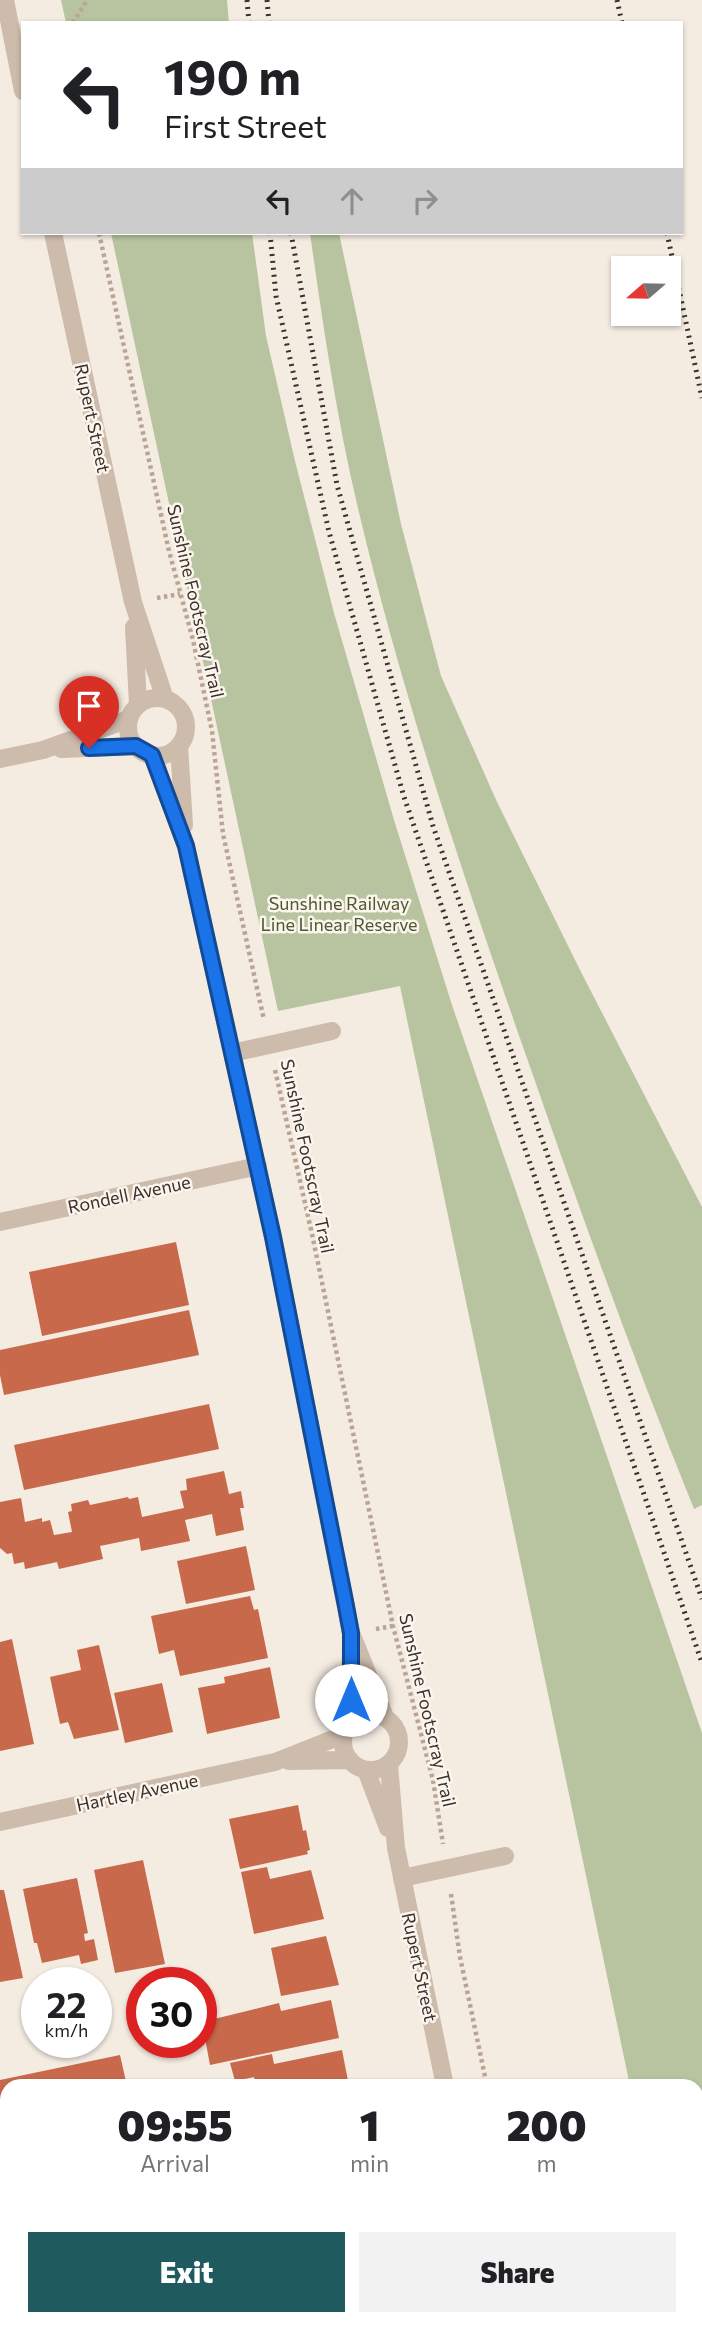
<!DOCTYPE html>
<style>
:root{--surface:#fff;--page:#f2f2f2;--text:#202124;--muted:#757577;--accent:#1f5a5e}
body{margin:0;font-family:Commissioner,sans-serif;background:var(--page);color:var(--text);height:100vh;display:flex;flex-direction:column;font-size:26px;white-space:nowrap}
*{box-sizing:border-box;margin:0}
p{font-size:23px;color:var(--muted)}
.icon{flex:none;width:38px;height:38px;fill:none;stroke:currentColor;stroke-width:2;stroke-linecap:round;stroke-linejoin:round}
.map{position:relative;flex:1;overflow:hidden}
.sheet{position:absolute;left:0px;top:2079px;width:704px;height:247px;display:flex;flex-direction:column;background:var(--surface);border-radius:21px 21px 0 0;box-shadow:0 2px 5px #0004}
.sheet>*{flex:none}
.top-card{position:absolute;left:21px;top:21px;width:662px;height:214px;border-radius:0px;box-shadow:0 2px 5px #0004;background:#fff;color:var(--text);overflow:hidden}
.needle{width:46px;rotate:250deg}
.fabs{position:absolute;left:611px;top:256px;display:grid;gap:14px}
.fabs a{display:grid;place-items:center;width:70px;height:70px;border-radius:0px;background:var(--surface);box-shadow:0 2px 5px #0004;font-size:35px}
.speed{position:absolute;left:21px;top:1967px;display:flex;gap:14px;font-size:35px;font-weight:700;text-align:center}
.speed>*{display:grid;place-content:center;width:91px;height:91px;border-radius:50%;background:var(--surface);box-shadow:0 2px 5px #0004;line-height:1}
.speed small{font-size:18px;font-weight:400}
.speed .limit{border:10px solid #d22;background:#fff;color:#111}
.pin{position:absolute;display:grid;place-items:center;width:60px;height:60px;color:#fff;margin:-72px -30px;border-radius:50% 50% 50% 0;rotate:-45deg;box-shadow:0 0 7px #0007}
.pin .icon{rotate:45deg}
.me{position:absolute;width:77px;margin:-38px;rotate:0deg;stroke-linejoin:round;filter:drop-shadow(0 0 5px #0008)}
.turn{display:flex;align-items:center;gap:24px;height:147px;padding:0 28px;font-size:32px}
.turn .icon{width:91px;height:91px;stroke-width:2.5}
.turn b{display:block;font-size:49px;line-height:60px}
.lanes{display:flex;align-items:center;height:66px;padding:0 28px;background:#0003;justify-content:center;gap:35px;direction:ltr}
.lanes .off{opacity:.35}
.eta{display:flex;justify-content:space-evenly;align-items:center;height:119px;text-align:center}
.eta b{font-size:42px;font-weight:800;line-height:49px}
.button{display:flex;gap:14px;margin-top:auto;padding:14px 28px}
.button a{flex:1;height:80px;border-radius:0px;background:var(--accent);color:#fff;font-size:28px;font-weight:800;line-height:80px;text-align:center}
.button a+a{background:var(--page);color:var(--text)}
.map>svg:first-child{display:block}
.green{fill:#b8c4a0}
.building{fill:#c8694b}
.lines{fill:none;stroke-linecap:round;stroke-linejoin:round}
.path{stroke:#b9a596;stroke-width:4.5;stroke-dasharray:3.5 3.5;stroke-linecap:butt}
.service{stroke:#cdbbac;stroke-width:18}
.minor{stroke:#cdbbac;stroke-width:18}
.rail{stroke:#3b302b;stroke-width:5;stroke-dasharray:2 5;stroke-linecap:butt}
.route-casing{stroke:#114b97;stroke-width:18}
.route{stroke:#1a73e8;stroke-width:12}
.labels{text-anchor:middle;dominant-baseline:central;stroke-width:5;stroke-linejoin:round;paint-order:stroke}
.street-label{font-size:18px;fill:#3b302b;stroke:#fbf5ee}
.park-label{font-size:18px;fill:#4a5a2e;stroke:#fbf5ee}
</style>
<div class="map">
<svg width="702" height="2325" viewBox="0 0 702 2325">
<rect width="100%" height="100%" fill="#f4ebe1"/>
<!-- green -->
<path class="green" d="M 61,0 L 227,0 L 229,23 L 66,23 Z
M 111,233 L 252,233 L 266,336 L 295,461 L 334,613 L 394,820 L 452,1005 L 702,1733 L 702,2325 L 679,2325 L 678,2319 L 696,2319 L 696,2086 L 630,2086 L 400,986 L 278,1011 Z
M 310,233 L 339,233 L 401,524 L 441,676 L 497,802 L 580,970 L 702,1207 L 702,1505 L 694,1509 C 637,1368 585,1225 535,1081 C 467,888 400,691 354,491 C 335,406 322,319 310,233 Z"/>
<!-- building -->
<path class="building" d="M 176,1242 L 189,1305 L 42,1336 L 29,1272 Z
M 189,1310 L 199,1355 L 4,1395 L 0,1375 L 0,1350 Z
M 209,1404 L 219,1449 L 24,1490 L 14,1445 Z
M 224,1471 L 229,1494 L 241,1491 L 244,1508 L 240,1508 L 244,1530 L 216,1536 L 212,1514 L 185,1520 L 190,1541 L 141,1551 L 139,1538 L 100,1546 L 103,1559 L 59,1569 L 57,1562 L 25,1569 L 24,1562 L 14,1564 L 12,1553 L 7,1554 L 0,1548 L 0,1502 L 21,1498 L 25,1522 L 42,1518 L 42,1522 L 50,1520 L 54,1535 L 72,1532 L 68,1512 L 72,1511 L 71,1504 L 88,1500 L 90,1505 L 128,1497 L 129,1499 L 138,1497 L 142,1517 L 184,1508 L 180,1491 L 187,1490 L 186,1479 Z
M 246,1546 L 255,1590 L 186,1604 L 177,1561 Z
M 250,1596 L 254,1610 L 258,1609 L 268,1658 L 180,1676 L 174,1650 L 159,1654 L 151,1616 Z
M 12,1639 L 34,1744 L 0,1751 L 0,1642 Z
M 99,1645 L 119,1730 L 74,1739 L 68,1722 L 60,1724 L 50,1677 L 81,1670 L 77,1650 Z
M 270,1667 L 280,1718 L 207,1734 L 198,1688 L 225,1683 L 224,1677 Z
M 162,1683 L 173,1732 L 125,1743 L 114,1693 Z
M 298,1805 L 303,1831 L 306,1830 L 310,1850 L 307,1851 L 308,1854 L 240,1869 L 229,1819 Z
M 143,1860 L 165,1964 L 115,1973 L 94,1870 Z
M 267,1867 L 270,1879 L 311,1870 L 324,1919 L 254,1934 L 241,1872 Z
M 77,1878 L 88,1933 L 84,1934 L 85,1941 L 94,1939 L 98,1960 L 81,1964 L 79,1955 L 42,1963 L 37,1943 L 34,1943 L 23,1889 Z
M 0,1890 L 4,1890 L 23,1978 L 0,1982 Z
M 326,1936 L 339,1985 L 281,1996 L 271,1948 Z
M 331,2000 L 339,2038 L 210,2065 L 202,2022 L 279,2003 L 281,2011 Z
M 342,2050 L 349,2086 L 256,2086 L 254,2077 L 235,2081 L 230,2063 L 272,2054 L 274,2064 Z
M 120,2055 L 127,2086 L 7,2086 L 7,2130 L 0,2132 L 0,2080 Z
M 7,2198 L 7,2244 L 0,2246 L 0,2199 Z
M 7,2317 L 93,2319 L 95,2325 L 0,2325 L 0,2319 Z
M 319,2319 L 399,2319 L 401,2325 L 294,2325 Z"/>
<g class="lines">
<!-- path -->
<path class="path" d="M 73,23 L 87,0
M 99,233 L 169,551 L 193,640 L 212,731 L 223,834 L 264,1020
M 157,598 L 180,594
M 275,1070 L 312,1234 L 393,1626 L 433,1780 L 443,1844
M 376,1629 L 393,1626
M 451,1894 L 460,1957 L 487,2086
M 536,2319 L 537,2325"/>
<!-- service -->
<path class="service" d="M 232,1053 L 332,1031
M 402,1878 L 505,1856"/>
<!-- minor -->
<path class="minor" d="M 5,0 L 23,91
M 53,233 L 133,602 L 165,699
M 134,627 L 138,705
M128 727a29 29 0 1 1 58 0a29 29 0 1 1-58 0Z
M 179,746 L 184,825
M 61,749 L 136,746
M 152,755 L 186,846 L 273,1237 L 351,1633 L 385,1717
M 0,759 L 43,750 L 129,719
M 0,1222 L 258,1166
M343 1742a28 28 0 1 1 56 0a28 28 0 1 1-56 0Z
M 350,1723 L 351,1643
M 289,1761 L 350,1760
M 389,1765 L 396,1848 L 445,2086
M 366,1770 L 388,1828
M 0,1822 L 275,1762 L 343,1735
M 494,2319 L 495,2325"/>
<!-- rail -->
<path class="rail" d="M 247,0 L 249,23
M 267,0 L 269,23
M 617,0 L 622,23
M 270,233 L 276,296 L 329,532 L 404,797 L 702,1663
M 291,233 L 337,485 L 433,826 L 702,1599
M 667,233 L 702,398"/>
</g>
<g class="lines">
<defs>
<path id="route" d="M 89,748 L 136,746 L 152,755 L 186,846 L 273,1237 L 346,1606 L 351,1633 L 351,1700"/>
</defs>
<!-- route casing -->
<use href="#route" class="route-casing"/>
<!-- route -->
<use href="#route" class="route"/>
</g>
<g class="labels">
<!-- street labels -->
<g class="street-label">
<text transform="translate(93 418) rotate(78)">Rupert Street</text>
<text transform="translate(196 601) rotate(77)">Sunshine Footscray Trail</text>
<text transform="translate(308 1156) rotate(78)">Sunshine Footscray Trail</text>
<text transform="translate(129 1194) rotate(-12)">Rondell Avenue</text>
<text transform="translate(428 1710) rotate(77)">Sunshine Footscray Trail</text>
<text transform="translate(137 1792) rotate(-12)">Hartley Avenue</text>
<text transform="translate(420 1967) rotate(78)">Rupert Street</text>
</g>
<!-- park labels -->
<g class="park-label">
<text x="339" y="903">Sunshine Railway<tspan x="339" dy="21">Line Linear Reserve</tspan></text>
</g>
</g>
</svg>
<div class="fabs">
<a><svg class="needle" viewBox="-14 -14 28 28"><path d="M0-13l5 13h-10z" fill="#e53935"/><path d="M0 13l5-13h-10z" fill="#757577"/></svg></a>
</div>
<div class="speed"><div>22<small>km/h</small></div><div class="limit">30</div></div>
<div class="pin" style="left:89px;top:748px;background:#d93025"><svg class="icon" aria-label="arrive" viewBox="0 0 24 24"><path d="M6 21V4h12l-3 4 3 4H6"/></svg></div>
<svg class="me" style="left:351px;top:1700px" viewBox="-20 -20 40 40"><circle r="19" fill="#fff"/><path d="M0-13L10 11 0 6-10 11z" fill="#1a73e8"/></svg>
<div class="top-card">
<div class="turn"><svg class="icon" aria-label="left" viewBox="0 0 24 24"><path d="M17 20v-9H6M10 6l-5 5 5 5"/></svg><div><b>190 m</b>First Street</div></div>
<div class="lanes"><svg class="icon" aria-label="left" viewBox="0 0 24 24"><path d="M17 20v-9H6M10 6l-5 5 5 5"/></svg><svg class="icon off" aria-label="ahead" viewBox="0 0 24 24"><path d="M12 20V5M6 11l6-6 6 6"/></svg><svg class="icon off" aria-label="right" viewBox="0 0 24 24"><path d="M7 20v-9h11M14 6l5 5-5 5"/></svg></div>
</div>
<section class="sheet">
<div class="eta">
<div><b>09:55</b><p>Arrival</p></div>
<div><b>1</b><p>min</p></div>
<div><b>200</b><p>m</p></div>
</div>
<div class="button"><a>Exit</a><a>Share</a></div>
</section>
</div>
